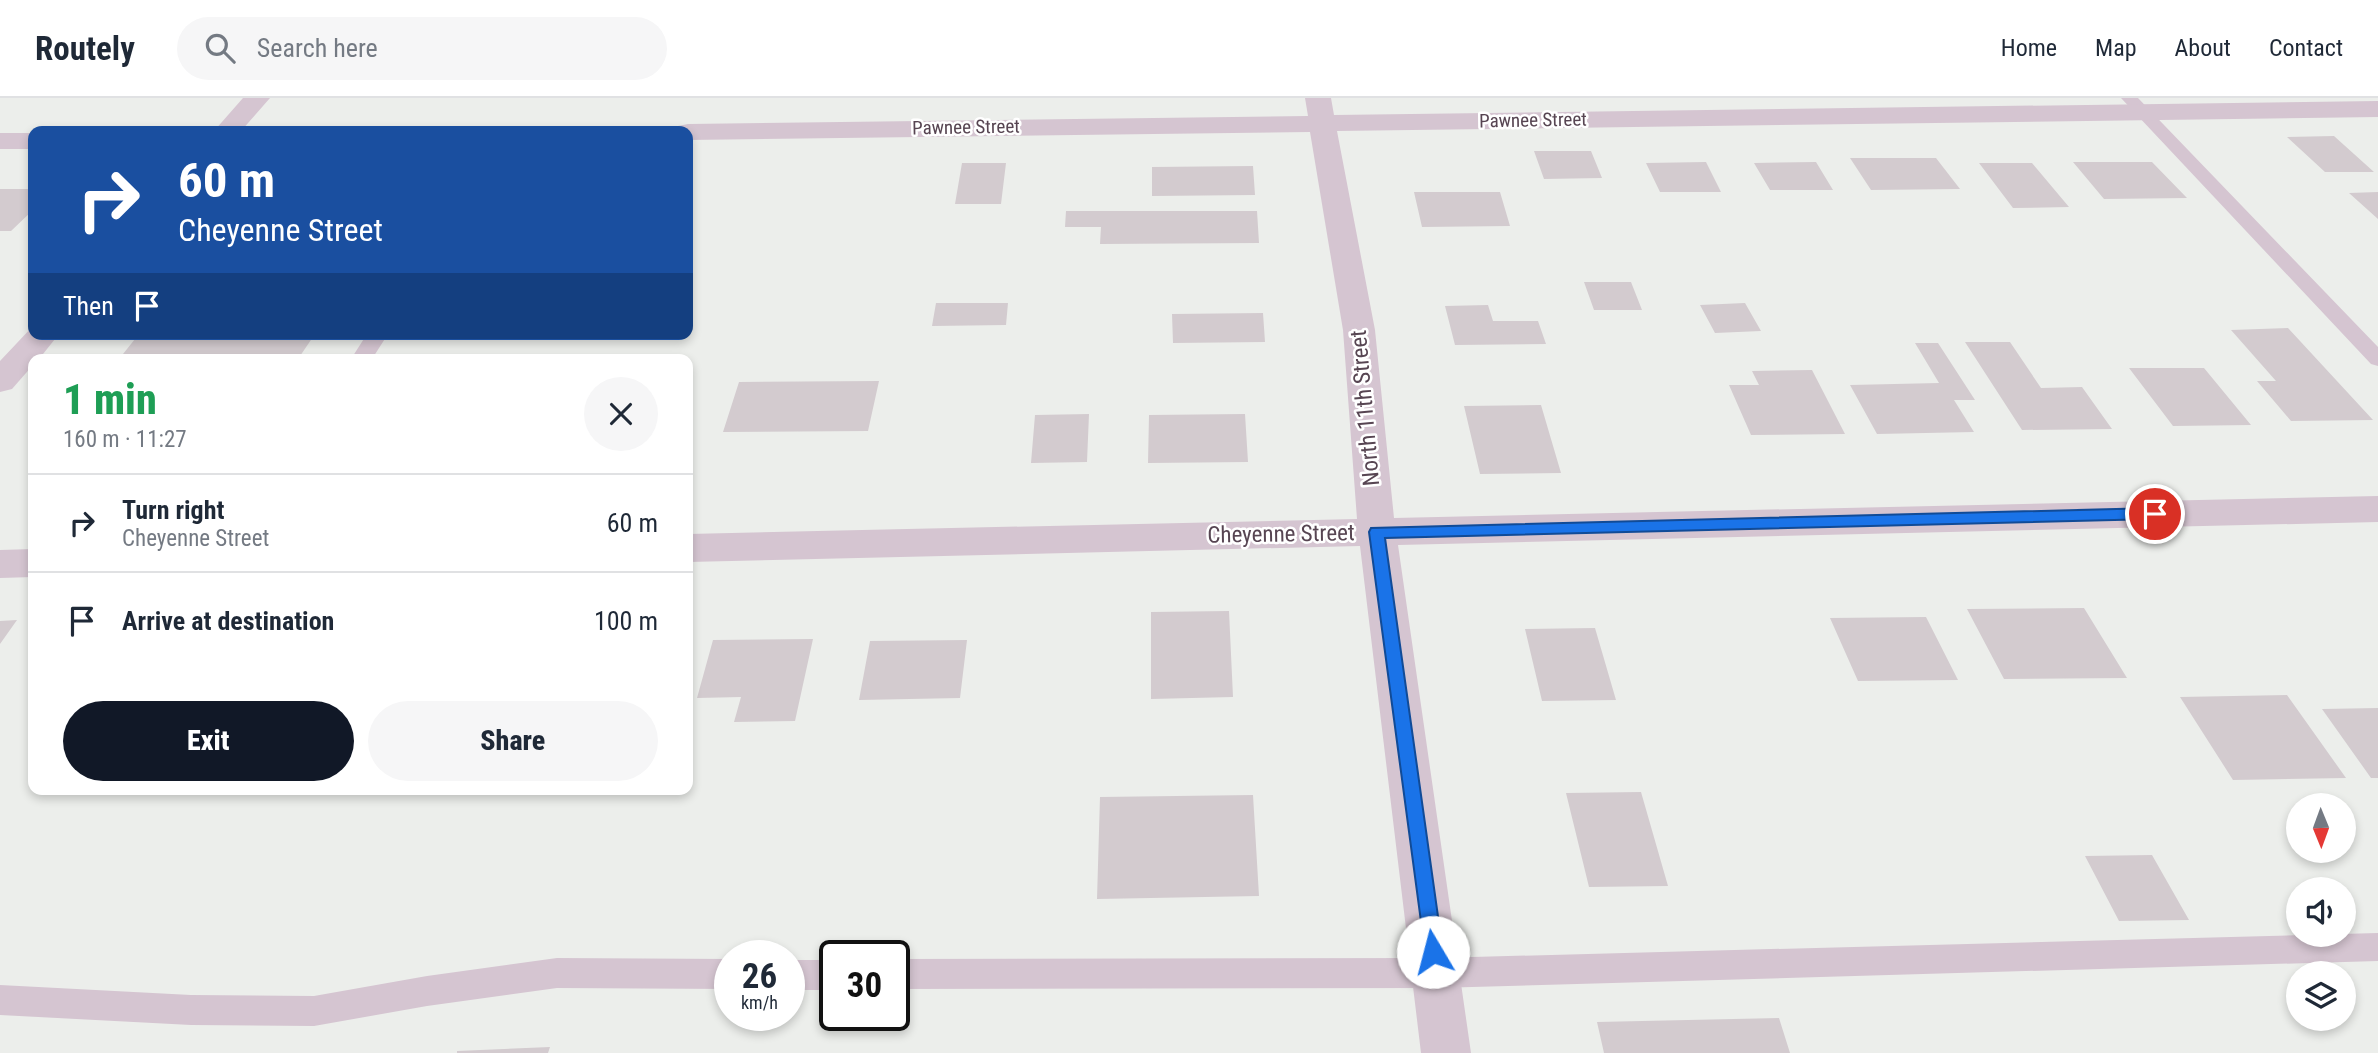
<!DOCTYPE html>
<meta charset="utf-8">
<style>
:root{--surface:#fff;--page:#f6f6f7;--text:#1f2937;--muted:#747a83;--line:#e0e1e3;--accent:#111827}
body{margin:0;font-family:"Roboto Condensed",sans-serif;background:var(--page);color:var(--text);height:100vh;display:flex;flex-direction:column;font-size:26px;white-space:nowrap}
*{box-sizing:border-box;margin:0}
p{font-size:23px;color:var(--muted)}
.icon{flex:none;width:38px;height:38px;fill:none;stroke:currentColor;stroke-width:2;stroke-linecap:round;stroke-linejoin:round}
.map{position:relative;flex:1;overflow:hidden}
.sheet{position:absolute;left:28px;top:256px;width:665px;height:441px;display:flex;flex-direction:column;background:var(--surface);border-radius:14px;box-shadow:0 4px 10px #0003}
.sheet>*{flex:none}
.hud{position:absolute;left:28px;top:28px;width:665px;height:214px;border-radius:14px;box-shadow:0 4px 10px #0003;background:#1a4fa0;color:#fff;overflow:hidden}
.needle{width:46px;rotate:179deg}
.fabs{position:absolute;left:2286px;top:695px;display:grid;gap:14px}
.fabs a{display:grid;place-items:center;width:70px;height:70px;border-radius:50%;background:var(--surface);box-shadow:0 4px 10px #0003;font-size:35px}
.speed{position:absolute;left:714px;top:842px;display:flex;gap:14px;font-size:35px;font-weight:700;text-align:center}
.speed>*{display:grid;place-content:center;width:91px;height:91px;border-radius:50%;background:var(--surface);box-shadow:0 4px 10px #0003;line-height:1}
.speed small{font-size:18px;font-weight:400}
.speed .limit{border:4px solid #111;border-radius:10px;background:#fff;color:#111}
.pin{position:absolute;display:grid;place-items:center;width:60px;height:60px;color:#fff;margin:-30px;border:4px solid #fff;border-radius:50%;box-shadow:0 2px 7px #0007}
.me{position:absolute;width:77px;margin:-38px;rotate:352deg;stroke-linejoin:round;filter:drop-shadow(0 0 5px #0008)}
.turn{display:flex;align-items:center;gap:24px;height:147px;padding:0 35px;font-size:32px}
.turn .icon{width:91px;height:91px;stroke-width:2.5}
.turn b{display:block;font-size:49px;line-height:60px}
.then{display:flex;align-items:center;height:66px;padding:0 35px;background:#0003;gap:14px;font-size:26px}
.round{display:grid;place-items:center;flex:none;width:74px;height:74px;border-radius:37px;background:var(--page)}
.headline{display:flex;align-items:center;justify-content:space-between;height:119px;padding:0 35px}
h1{font-size:42px;font-weight:800;line-height:52px;color:#1e9e55}
.button{display:flex;gap:14px;margin-top:auto;padding:14px 35px}
.button a{flex:1;height:80px;border-radius:42px;background:var(--accent);color:#fff;font-size:28px;font-weight:800;line-height:80px;text-align:center}
.button a+a{background:var(--page);color:var(--text)}
ul{padding:0;list-style:none}
li{display:flex;align-items:center;gap:21px;height:98px;padding:0 35px;border-top:2px solid var(--line)}
li div{flex:1}
li b{display:block;font-size:26px}
li em{font-style:normal}
header{display:flex;align-items:center;gap:42px;box-sizing:border-box;height:98px;padding:0 35px;background:var(--surface);border-bottom:2px solid var(--line)}
header strong{font-size:33px}
nav{display:flex;gap:38px;margin-inline-start:auto;font-size:24px}
.search{width:490px;height:63px;background:var(--page);display:flex;align-items:center;gap:18px;box-sizing:border-box;padding:0 24px;border-radius:38px;color:var(--muted);font-size:26px}
.map>svg:first-child{display:block}
.building{fill:#d3cbcf}
.lines{fill:none;stroke-linecap:round;stroke-linejoin:round}
.service{fill:#d5c5d1;fill-rule:evenodd}
.minor{fill:#d5c5d1;fill-rule:evenodd}
.tertiary{fill:#d5c5d1;fill-rule:evenodd}
.route{fill:#1a73e8;stroke:#114b97;stroke-width:2}
.labels{text-anchor:middle;dominant-baseline:central;stroke-width:5;stroke-linejoin:round;paint-order:stroke}
.far-street-label{font-size:19px;fill:#574552;stroke:#fff}
.street-label{font-size:23px;fill:#574552;stroke:#fff}
</style>
<header>
<strong>Routely</strong>
<div class="search"><svg class="icon" aria-label="search" viewBox="0 0 24 24"><circle cx="10" cy="10" r="6"/><path d="M15 15l6 6"/></svg>Search here</div>
<nav><a>Home</a><a>Map</a><a>About</a><a>Contact</a></nav>
</header>
<div class="map">
<svg width="2378" height="955" viewBox="0 0 2378 955">
<rect width="100%" height="100%" fill="#eceeeb"/>
<!-- building -->
<path class="building" d="M 2334,38 L 2374,74 L 2325,74 L 2287,39 Z
M 1534,53 L 1591,53 L 1602,80 L 1544,81 Z
M 1850,60 L 1936,60 L 1960,91 L 1871,92 Z
M 1706,64 L 1721,94 L 1660,94 L 1646,65 Z
M 1816,64 L 1833,92 L 1770,92 L 1754,65 Z
M 2073,64 L 2152,64 L 2187,100 L 2104,101 Z
M 962,65 L 1006,65 L 1001,106 L 955,106 Z
M 1979,65 L 2032,65 L 2069,109 L 2013,110 Z
M 1253,68 L 1255,97 L 1152,98 L 1152,69 Z
M 0,91 L 33,91 L 33,112 L 11,133 L 0,133 Z
M 1414,94 L 1500,94 L 1510,128 L 1422,129 Z
M 2378,94 L 2378,121 L 2349,95 Z
M 1066,113 L 1257,113 L 1259,145 L 1100,146 L 1101,129 L 1065,129 Z
M 1584,184 L 1631,184 L 1642,212 L 1594,212 Z
M 936,205 L 1008,205 L 1006,227 L 932,228 Z
M 1745,205 L 1761,233 L 1715,235 L 1700,207 Z
M 1488,207 L 1493,223 L 1538,223 L 1546,246 L 1455,247 L 1445,208 Z
M 1263,215 L 1265,244 L 1173,245 L 1172,216 Z
M 2288,230 L 2373,322 L 2291,323 L 2257,283 L 2276,283 L 2231,232 Z
M 139,236 L 315,236 L 298,261 L 119,261 Z
M 1965,244 L 2010,244 L 2041,290 L 2082,289 L 2112,331 L 2022,332 Z
M 1915,245 L 1938,245 L 1975,302 L 1954,302 L 1974,334 L 1877,336 L 1850,287 L 1939,285 Z
M 2129,270 L 2204,270 L 2251,327 L 2173,328 Z
M 1812,272 L 1845,336 L 1751,337 L 1729,287 L 1759,287 L 1752,273 Z
M 879,283 L 868,333 L 723,334 L 739,284 Z
M 1541,307 L 1561,375 L 1480,376 L 1464,308 Z
M 1089,316 L 1087,364 L 1031,365 L 1035,317 Z
M 1245,316 L 1248,364 L 1148,365 L 1149,317 Z
M 2084,510 L 2127,580 L 2004,581 L 1967,511 Z
M 1229,513 L 1233,599 L 1151,601 L 1151,514 Z
M 1926,519 L 1958,582 L 1858,583 L 1830,520 Z
M 17,522 L 0,546 L 0,523 Z
M 1595,530 L 1616,602 L 1542,603 L 1525,531 Z
M 813,541 L 795,623 L 734,624 L 741,599 L 697,600 L 713,542 Z
M 967,542 L 960,600 L 859,602 L 870,543 Z
M 2287,597 L 2346,680 L 2233,682 L 2180,599 Z
M 2378,610 L 2378,680 L 2371,680 L 2322,611 Z
M 127,691 L 197,691 L 194,696 L 124,696 Z
M 1641,694 L 1668,788 L 1589,789 L 1566,695 Z
M 1253,697 L 1259,798 L 1097,801 L 1100,699 Z
M 2152,757 L 2189,822 L 2119,823 L 2085,758 Z
M 1779,920 L 1790,955 L 1604,955 L 1597,924 Z
M 550,949 L 548,955 L 457,955 L 457,953 Z"/>
<g class="lines">
<!-- service -->
<path class="service" d="M 2121,0 L 2138,0 L 2378,249 L 2378,268 L 2371,266 Z
M 367,236 L 388,236 L 372,261 L 351,261 Z
M 2378,835 L 2378,863 L 1436,890 L 894,891 L 894,861 L 1436,860 Z
M 557,860 L 730,861 L 730,891 L 557,890 L 427,908 L 314,928 L 191,927 L 0,917 L 0,887 L 191,897 L 314,898 L 427,878 Z
M 789,862 L 835,862 L 835,892 L 789,892 Z"/>
<!-- minor -->
<path class="minor" d="M 1305,0 L 1331,0 L 1334,17 L 2378,3 L 2378,19 L 1337,33 L 1375,232 L 1394,420 L 2378,398 L 2378,424 L 1398,447 L 1471,955 L 1421,955 L 1360,448 L 688,464 L 688,436 L 1357,421 L 1343,232 L 1310,34 L 688,42 L 688,33 L 675,33 L 678,28 L 688,26 L 1308,18 Z
M 0,35 L 33,35 L 33,51 L 0,51 Z
M 33,451 L 33,479 L 0,480 L 0,452 Z"/>
<!-- tertiary -->
<path class="tertiary" d="M 243,0 L 270,0 L 241,33 L 214,33 Z
M 33,228 L 33,236 L 59,236 L 39,261 L 33,261 L 33,267 L 12,291 L 0,294 L 0,263 Z"/>
</g>
<!-- route -->
<path class="route" d="M 2155,410 L 2163,416 L 2155,421 L 1385,440 L 1443,854 L 1440,861 L 1433,864 L 1426,861 L 1369,434 L 1371,430 Z"/>
<g class="labels">
<!-- far-street labels -->
<g class="far-street-label">
<text transform="translate(1533 22) rotate(-1)">Pawnee Street</text>
<text transform="translate(966 29) rotate(-1)">Pawnee Street</text>
</g>
<!-- street labels -->
<g class="street-label">
<text transform="translate(1365 310) rotate(-95)">North 11th Street</text>
<text transform="translate(1281 436) rotate(-1)">Cheyenne Street</text>
</g>
</g>
</svg>
<div class="fabs">
<a><svg class="needle" viewBox="-14 -14 28 28"><path d="M0-13l5 13h-10z" fill="#e53935"/><path d="M0 13l5-13h-10z" fill="#747a83"/></svg></a>
<a><svg class="icon" aria-label="sound" viewBox="0 0 24 24"><path d="M4 9h4l5-4v14l-5-4H4zM17 9q2 3 0 6"/></svg></a>
<a><svg class="icon" aria-label="layers" viewBox="0 0 24 24"><path d="M12 4l9 5-9 5-9-5zM3 14l9 5 9-5"/></svg></a>
</div>
<div class="speed"><div>26<small>km/h</small></div><div class="limit">30</div></div>
<div class="pin" style="left:2155px;top:416px;background:#d93025"><svg class="icon" aria-label="arrive" viewBox="0 0 24 24"><path d="M6 21V4h12l-3 4 3 4H6"/></svg></div>
<svg class="me" style="left:1433px;top:854px" viewBox="-20 -20 40 40"><circle r="19" fill="#fff"/><path d="M0-13L10 11 0 6-10 11z" fill="#1a73e8"/></svg>
<div class="hud">
<div class="turn"><svg class="icon" aria-label="right" viewBox="0 0 24 24"><path d="M7 20v-9h11M14 6l5 5-5 5"/></svg><div><b>60 m</b>Cheyenne Street</div></div>
<div class="then">Then<svg class="icon" aria-label="arrive" viewBox="0 0 24 24"><path d="M6 21V4h12l-3 4 3 4H6"/></svg></div>
</div>
<section class="sheet">
<div class="headline"><div><h1>1 min</h1><p>160 m · 11:27</p></div><a class="round"><svg class="icon" aria-label="close" viewBox="0 0 24 24"><path d="M6 6l12 12M18 6L6 18"/></svg></a></div>
<ul>
<li><svg class="icon" aria-label="right" viewBox="0 0 24 24"><path d="M7 20v-9h11M14 6l5 5-5 5"/></svg><div><b>Turn right</b><p>Cheyenne Street</p></div><em>60 m</em></li>
<li><svg class="icon" aria-label="arrive" viewBox="0 0 24 24"><path d="M6 21V4h12l-3 4 3 4H6"/></svg><div><b>Arrive at destination</b></div><em>100 m</em></li>
</ul>
<div class="button"><a>Exit</a><a>Share</a></div>
</section>
</div>
